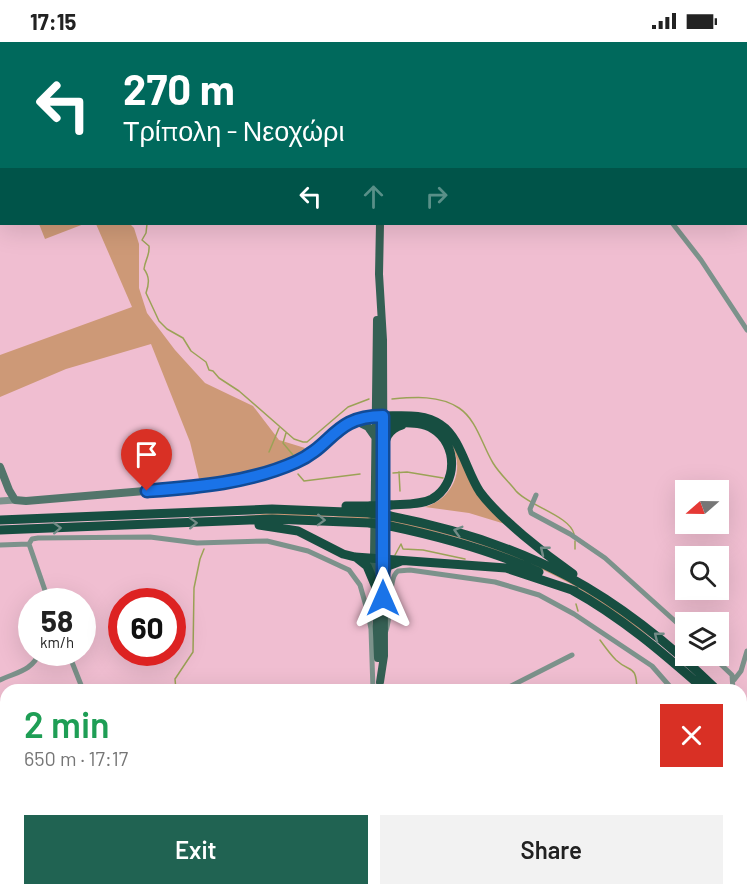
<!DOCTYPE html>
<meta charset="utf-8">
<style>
:root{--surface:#fff;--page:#f2f2f2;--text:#222;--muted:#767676;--accent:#206352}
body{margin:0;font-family:Barlow,sans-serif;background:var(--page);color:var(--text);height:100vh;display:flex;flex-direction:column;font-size:22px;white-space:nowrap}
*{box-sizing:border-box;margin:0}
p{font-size:20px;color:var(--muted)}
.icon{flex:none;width:33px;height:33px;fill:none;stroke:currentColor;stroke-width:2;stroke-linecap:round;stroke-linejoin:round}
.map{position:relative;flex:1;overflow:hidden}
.panel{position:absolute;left:0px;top:642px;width:747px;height:212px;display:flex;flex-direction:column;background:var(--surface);border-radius:18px 18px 0 0;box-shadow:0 6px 24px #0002}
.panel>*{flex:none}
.banner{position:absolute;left:0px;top:0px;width:747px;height:183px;box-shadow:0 6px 24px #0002;background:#00695c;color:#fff;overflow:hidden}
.needle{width:39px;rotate:250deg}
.fabs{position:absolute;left:675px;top:438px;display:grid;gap:12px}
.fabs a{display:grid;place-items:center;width:54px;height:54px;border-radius:0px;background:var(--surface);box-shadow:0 6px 24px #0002;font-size:30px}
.speed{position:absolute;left:18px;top:546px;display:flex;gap:12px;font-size:30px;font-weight:700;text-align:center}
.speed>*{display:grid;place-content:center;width:78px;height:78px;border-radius:50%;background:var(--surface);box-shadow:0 6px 24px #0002;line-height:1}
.speed small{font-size:15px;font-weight:400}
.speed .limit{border:9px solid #d22;background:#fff;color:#111}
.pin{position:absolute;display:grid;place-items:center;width:51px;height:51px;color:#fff;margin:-62px -26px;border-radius:50% 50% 50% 0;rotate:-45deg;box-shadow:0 0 6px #0007}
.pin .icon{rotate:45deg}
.me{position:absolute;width:66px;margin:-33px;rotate:0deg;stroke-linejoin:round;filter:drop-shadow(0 0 4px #0008)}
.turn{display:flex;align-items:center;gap:21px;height:126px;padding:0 24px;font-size:27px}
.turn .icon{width:78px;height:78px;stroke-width:2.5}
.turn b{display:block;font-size:42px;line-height:51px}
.lanes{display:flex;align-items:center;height:57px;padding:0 24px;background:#0003;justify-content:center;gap:30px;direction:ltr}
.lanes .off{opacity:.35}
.round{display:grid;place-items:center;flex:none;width:63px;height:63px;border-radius:0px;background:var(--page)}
.headline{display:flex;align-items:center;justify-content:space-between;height:102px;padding:0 24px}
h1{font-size:36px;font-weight:600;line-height:45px;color:#1e9e55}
.cta{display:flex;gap:12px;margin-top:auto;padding:12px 24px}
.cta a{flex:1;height:69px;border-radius:0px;background:var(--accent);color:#fff;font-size:24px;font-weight:600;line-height:69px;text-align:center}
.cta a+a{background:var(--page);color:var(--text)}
.status{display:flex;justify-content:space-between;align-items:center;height:42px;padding:0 30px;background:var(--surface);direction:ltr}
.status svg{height:16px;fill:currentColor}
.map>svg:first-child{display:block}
.green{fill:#cd9977}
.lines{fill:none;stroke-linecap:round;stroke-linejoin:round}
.stream{stroke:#9ba256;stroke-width:1.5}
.minor{stroke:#7c928b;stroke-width:5}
.tertiary{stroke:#7c928b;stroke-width:7}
.secondary{stroke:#53756b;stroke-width:8}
.primary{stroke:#356054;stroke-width:8}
.motorway{stroke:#174e41;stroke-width:9}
.motorway-bridge{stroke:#174e41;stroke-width:9}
.oneway{stroke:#738c87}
.route-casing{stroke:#114b97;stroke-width:15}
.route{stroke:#1a73e8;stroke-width:10}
</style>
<div class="status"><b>17:15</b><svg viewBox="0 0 49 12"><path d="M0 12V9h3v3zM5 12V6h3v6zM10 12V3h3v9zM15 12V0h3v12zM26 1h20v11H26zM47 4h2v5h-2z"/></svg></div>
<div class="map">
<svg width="747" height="853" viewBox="0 0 747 853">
<rect width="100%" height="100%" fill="#f0bed1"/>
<!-- green -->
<path class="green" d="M 39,182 L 84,182 L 45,197 Z
M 96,182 L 130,182 L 134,186 L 139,202 L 139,246 L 147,271 L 175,308 L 205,341 L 253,364 L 279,398 L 305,406 L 297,416 L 222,437 L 200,441 L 190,400 L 151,302 L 66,327 L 0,355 L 0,313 L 132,265 Z
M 445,389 L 468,430 L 512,484 L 469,471 L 425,465 C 448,458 463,435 455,411 C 453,403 448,396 445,389 Z
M 272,471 C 305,472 339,471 372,475 C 451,486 539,515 605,560 C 623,572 639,586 656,599 C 627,579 600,558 569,541 C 507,508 440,487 371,478 C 329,472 286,474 244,474 Z"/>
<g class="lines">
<!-- stream -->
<path class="stream" d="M 32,0 L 33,2
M 147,182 L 146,191 L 142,198 L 149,204 C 150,213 145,218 144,227 C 150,235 149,242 146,251 L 159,279 L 167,287 L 183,296 L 191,309 L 206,320 L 209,328 L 213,329 L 219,336 L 239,349 L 294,397 L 303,400 L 307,400 L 348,365 L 369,357
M 392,357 C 415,355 439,353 459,366 C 477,378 482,403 493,421 C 499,431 508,439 516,449 C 529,464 570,474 574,492
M 286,391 L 283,401 L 293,413
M 269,410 L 279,386
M 399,430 L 400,449
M 393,431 L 407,430 L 443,436
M 298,432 L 304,439 L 360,432
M 575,499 L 575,507
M 395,513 L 401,502 L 403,507 L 423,508 L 465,517
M 576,562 L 578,569
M 600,598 C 605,605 610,612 616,618 C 631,632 636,621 637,648
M 176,648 L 175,637 L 193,610 L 194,546 L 200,517 L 204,507
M 741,833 L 747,840"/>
<!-- minor -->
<path class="minor" d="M 577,0 L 577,2
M 746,35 L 747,36
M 673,182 L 701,218 L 747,288
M 536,453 L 530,467 L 531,471 L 570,492 L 605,516 L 686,589
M 29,502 L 49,560
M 0,503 L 29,502 L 32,497 L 38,496 L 150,495 L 197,501 L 267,499 L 308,509 L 349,528 L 360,543 L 368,571 L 371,587 L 373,648
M 385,591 C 393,575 387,536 398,529 L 410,528 L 495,540 L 539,553 L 574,572 L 652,624 L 673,648
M 68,610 L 83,648
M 712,614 L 732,633 L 733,648
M 0,638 C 17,630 32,629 40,610
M 734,638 L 741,629 L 747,609
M 503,648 L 572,613
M 177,848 L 179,853
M 524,848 L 524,853
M 429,853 L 429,848
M 475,853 L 475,848"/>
<!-- tertiary -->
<path class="tertiary" d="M 0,459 L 15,458"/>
<!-- secondary -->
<path class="secondary" d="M 0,425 L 9,448 L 15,458 L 26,459 L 204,444 C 232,440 278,431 302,417 C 334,399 339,373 381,374"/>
<!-- primary -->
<path class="primary" d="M 383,2 L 384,0
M 380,182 L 379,232 L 383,298 L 384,614 L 380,640
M 377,278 L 374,516 L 378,616
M 358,380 L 368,385 L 375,395
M 384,848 L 385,853"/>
<!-- motorway -->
<path class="motorway" d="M 383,374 C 402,374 424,371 441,383 C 460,395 467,431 480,450 C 499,476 546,513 573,532
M 383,379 C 399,382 419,378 433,387 C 458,402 458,442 432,457 C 420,463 404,462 391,463
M 383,411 C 385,397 387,388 402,383
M 346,464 L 370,464
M 390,474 C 528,501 617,550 717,648
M 0,478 L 272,467 L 370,471
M 259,483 L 298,489 L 343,512 L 355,515 L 506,526 L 575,549
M 390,484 C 442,495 491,508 539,530
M 0,488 L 272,477 L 370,481
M 357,516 L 367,524 L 375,543
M 383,538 L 388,524 L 401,519
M 572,548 C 621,575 663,611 705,648
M 741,670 L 747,676
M 741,681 L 747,687"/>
<!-- motorway-bridge -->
<path class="motorway-bridge" d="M 370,464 L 391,463
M 370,471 L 390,474
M 370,481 L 390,484"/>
</g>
<!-- one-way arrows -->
<defs><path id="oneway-chevron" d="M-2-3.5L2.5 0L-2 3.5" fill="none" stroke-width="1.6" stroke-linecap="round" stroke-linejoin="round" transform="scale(1.5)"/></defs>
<g class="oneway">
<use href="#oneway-chevron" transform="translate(321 478) rotate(2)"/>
<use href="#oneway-chevron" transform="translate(193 481) rotate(-2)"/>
<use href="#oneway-chevron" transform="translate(57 486) rotate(-2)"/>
<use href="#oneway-chevron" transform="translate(458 489) rotate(-164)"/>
<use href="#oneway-chevron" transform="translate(544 508) rotate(-141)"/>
<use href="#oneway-chevron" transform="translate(658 594) rotate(-142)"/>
</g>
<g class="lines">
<defs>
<path id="route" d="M 147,449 C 197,445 249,441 296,420 C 334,403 334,374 383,374 L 383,556"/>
</defs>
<!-- route casing -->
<use href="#route" class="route-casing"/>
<!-- route -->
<use href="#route" class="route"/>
</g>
</svg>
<div class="fabs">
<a><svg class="needle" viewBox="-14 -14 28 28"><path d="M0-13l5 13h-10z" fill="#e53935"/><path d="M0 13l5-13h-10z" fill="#767676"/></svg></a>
<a><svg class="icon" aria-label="search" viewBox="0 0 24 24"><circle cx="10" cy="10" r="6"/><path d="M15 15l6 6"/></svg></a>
<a><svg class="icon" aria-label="layers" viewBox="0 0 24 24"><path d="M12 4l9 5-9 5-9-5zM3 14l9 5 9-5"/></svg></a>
</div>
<div class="speed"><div>58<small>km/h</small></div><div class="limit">60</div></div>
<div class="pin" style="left:147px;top:449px;background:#d93025"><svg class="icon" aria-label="arrive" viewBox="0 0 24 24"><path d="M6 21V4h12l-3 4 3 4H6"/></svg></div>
<svg class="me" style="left:383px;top:556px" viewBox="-20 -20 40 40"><path d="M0-17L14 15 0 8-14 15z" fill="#1a73e8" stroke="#fff" stroke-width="4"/></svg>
<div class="banner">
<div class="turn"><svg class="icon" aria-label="left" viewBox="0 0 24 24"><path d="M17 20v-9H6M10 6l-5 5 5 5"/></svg><div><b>270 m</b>Τρίπολη - Νεοχώρι</div></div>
<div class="lanes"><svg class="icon" aria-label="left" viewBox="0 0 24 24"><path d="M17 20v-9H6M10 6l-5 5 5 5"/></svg><svg class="icon off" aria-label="ahead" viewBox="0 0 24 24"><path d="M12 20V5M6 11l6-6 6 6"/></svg><svg class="icon off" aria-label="right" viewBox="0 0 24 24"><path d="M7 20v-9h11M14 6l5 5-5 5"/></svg></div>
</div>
<section class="panel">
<div class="headline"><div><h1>2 min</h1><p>650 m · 17:17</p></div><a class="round" style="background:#d93025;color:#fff"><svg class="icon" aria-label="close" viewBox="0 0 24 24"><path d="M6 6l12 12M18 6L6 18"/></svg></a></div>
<div class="cta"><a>Exit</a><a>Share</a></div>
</section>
</div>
